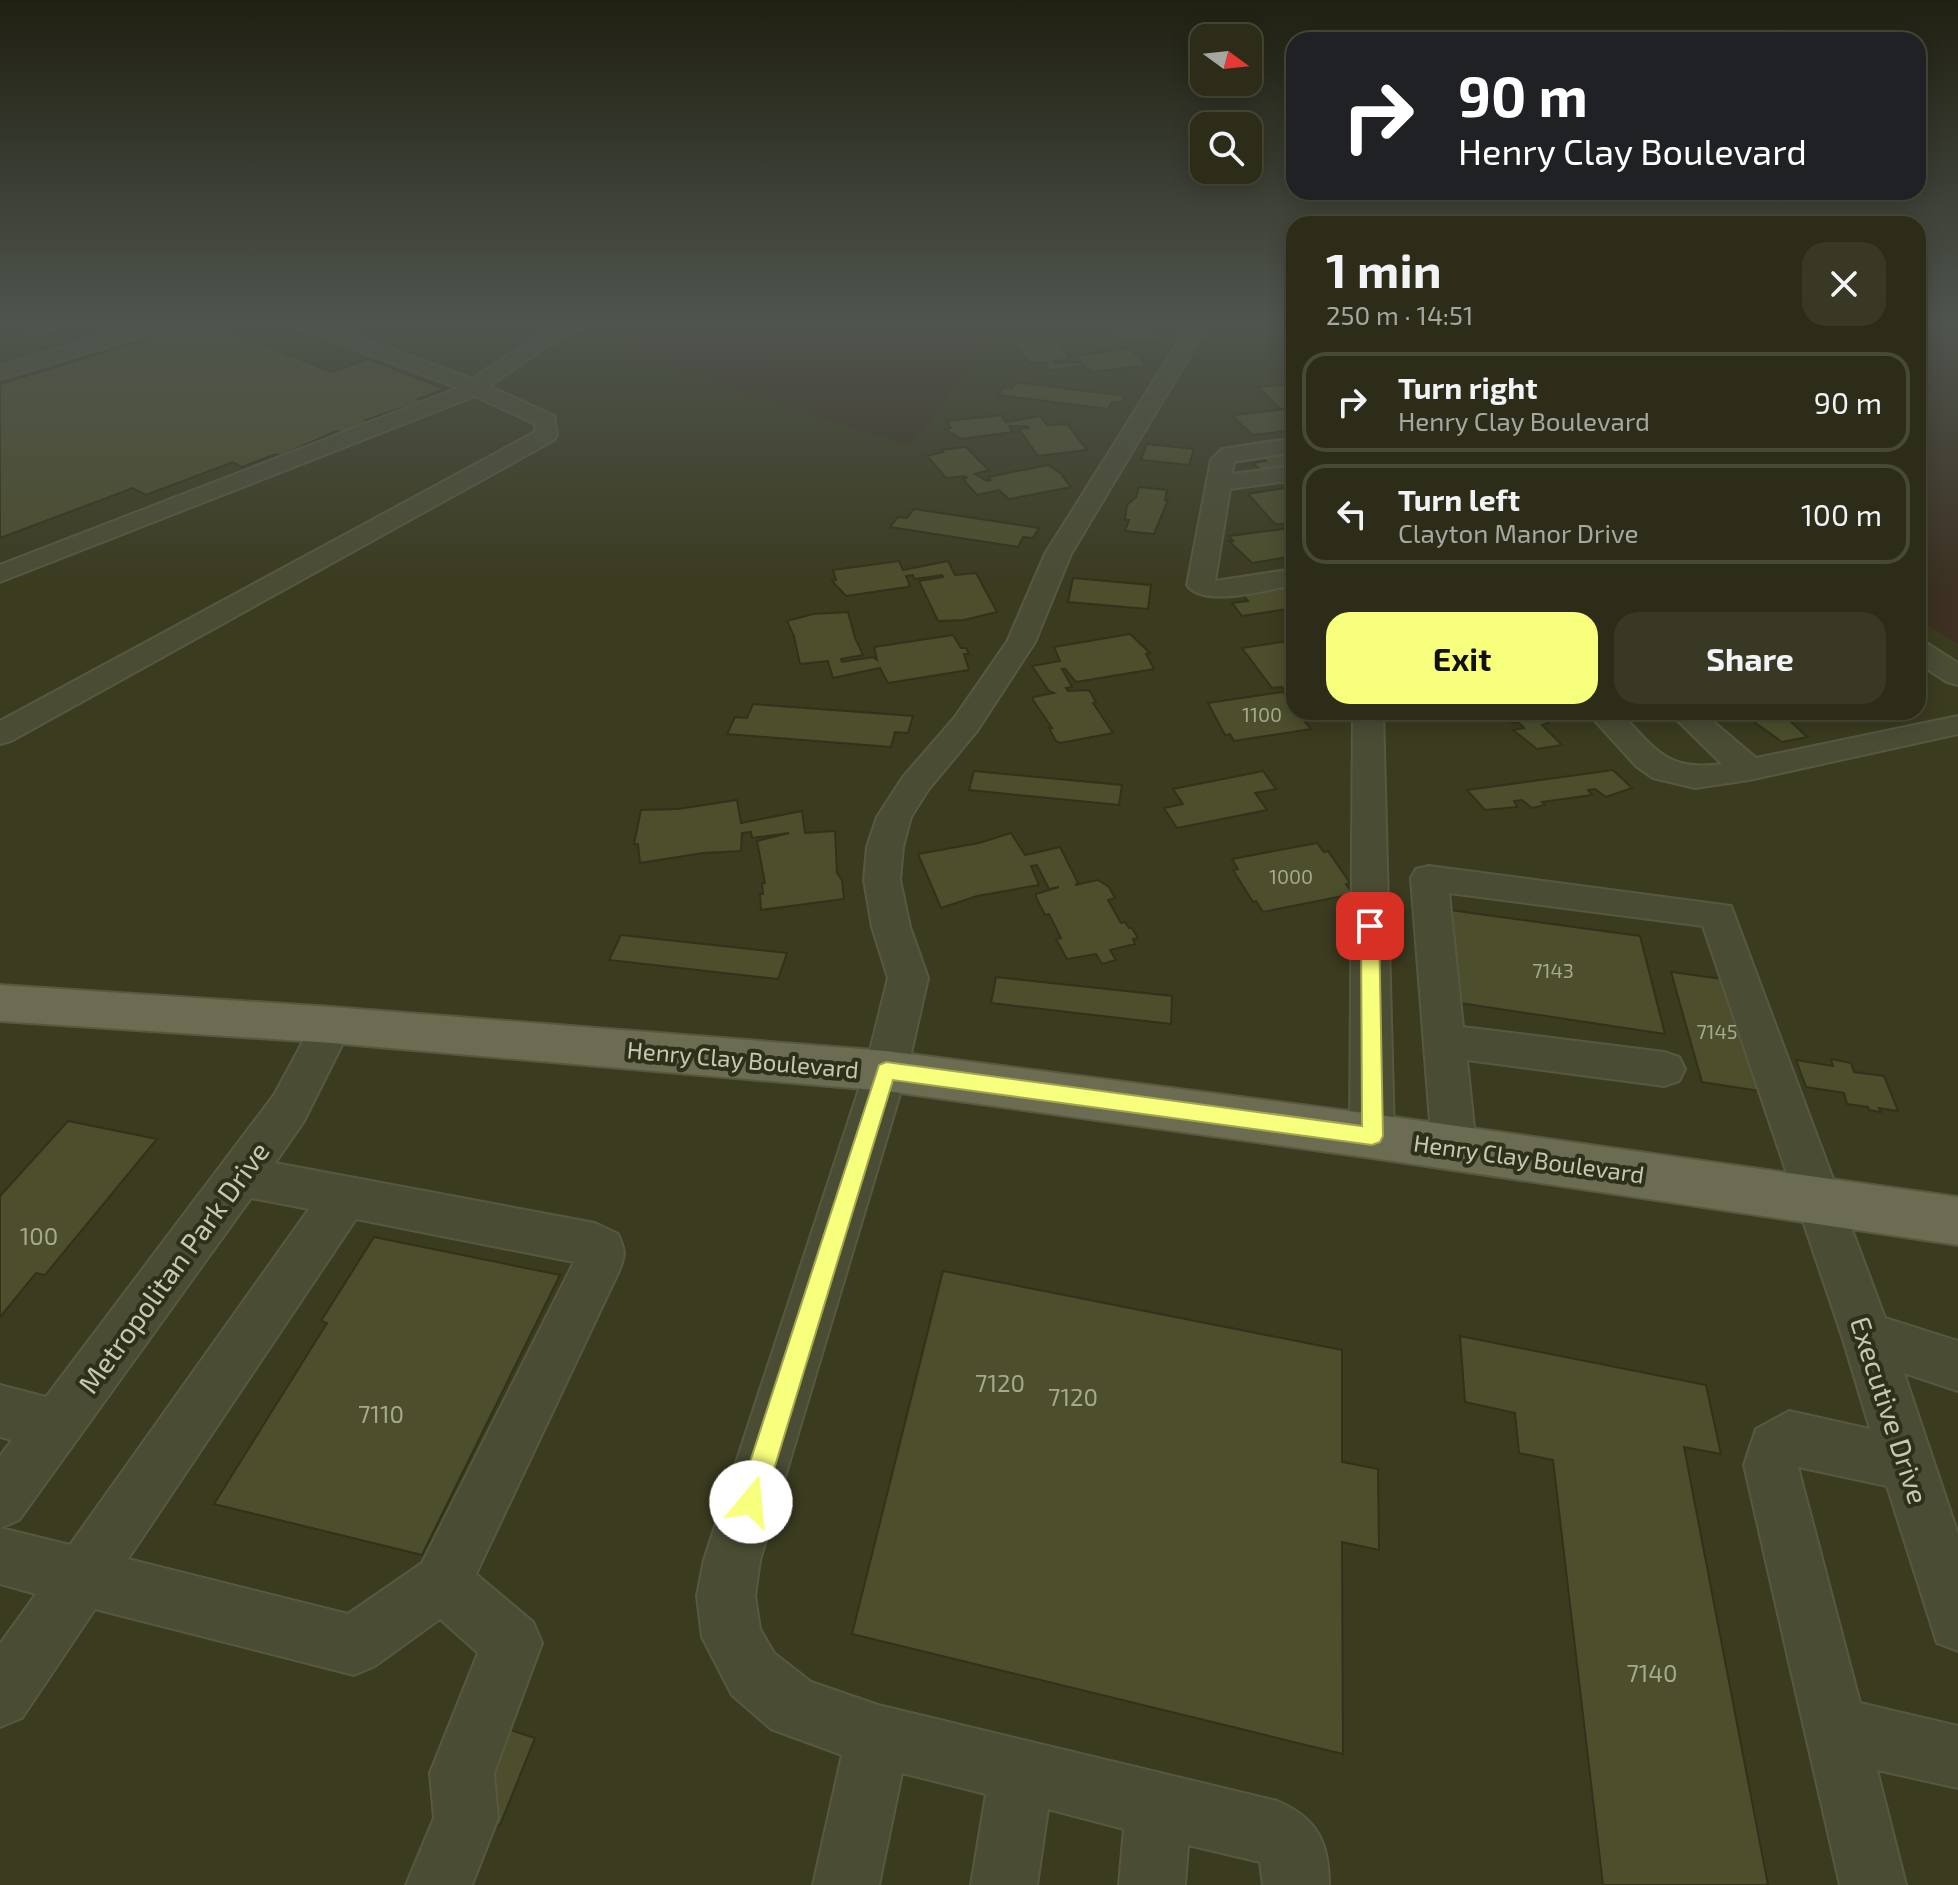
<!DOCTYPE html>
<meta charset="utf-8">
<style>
:root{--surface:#2c2c18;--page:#383825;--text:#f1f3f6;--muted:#a6a7a2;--line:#484837;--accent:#f8ff7c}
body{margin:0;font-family:"Exo 2",sans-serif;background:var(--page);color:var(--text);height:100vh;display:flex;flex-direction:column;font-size:30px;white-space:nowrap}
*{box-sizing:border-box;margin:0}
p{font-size:26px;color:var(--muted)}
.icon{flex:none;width:44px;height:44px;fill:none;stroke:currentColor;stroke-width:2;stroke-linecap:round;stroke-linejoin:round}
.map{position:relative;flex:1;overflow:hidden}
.sheet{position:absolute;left:1286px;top:216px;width:640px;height:504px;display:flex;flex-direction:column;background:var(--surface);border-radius:24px;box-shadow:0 4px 20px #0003,0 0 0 2px var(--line)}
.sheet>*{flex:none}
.top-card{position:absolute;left:1286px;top:32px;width:640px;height:168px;border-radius:24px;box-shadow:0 4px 20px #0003,0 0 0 2px var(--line);background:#202124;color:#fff;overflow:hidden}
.needle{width:52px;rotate:105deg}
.tools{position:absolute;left:1190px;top:24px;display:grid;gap:16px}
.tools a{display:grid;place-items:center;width:72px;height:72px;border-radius:16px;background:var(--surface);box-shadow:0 4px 20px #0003,0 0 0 2px var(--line);font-size:40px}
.pin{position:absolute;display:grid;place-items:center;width:68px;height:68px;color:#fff;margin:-34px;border-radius:16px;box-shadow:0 4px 12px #0006}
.me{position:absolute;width:88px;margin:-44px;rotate:17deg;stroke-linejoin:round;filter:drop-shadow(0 0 6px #0008)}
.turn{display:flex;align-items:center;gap:28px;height:168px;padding:0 40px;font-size:36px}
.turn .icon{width:104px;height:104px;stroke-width:2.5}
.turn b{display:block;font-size:56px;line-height:68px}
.round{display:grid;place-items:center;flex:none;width:84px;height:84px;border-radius:24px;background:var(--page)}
.summary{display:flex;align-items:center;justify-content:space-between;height:136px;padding:0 40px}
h1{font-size:48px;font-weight:700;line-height:60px}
.button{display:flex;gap:16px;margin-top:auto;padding:16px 40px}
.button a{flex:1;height:92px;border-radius:24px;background:var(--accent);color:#111;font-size:32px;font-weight:700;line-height:92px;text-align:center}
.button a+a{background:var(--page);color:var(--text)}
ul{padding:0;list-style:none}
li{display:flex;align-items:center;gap:24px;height:100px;margin:0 16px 12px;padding:0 24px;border:4px solid var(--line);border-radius:24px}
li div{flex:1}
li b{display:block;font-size:30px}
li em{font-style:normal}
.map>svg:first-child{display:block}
.green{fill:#3c3122}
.building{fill:#4c4e2c;stroke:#32321b;stroke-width:2}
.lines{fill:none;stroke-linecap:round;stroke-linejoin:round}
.minor-casing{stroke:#575840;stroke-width:4}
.major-casing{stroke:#575840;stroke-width:4}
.minor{fill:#4b4c34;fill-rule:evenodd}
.major{fill:#6b6c51;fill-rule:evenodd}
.route{fill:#f8ff7c;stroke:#a1a651;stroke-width:2}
.labels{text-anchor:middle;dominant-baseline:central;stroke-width:8;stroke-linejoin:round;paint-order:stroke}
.number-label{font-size:20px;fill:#a7a98e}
.street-label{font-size:24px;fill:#c6c8af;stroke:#2f3019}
.near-number-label{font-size:24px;fill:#a7a98e}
.near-street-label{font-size:28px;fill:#c6c8af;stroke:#2f3019}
</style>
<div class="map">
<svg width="1958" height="1885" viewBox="0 0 1958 1885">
<rect width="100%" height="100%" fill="#3b3b20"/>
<!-- green -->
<path class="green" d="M 659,320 L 1006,320 L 909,446 L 628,353 Z
M 1918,320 L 1958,320 L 1958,644 L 1918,620 Z"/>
<!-- building -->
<path class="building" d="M 0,320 L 43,320 L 6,331 L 11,333 L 0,336 Z
M 67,320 L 91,321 L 32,339 L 21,334 Z
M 1034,320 L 1144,320 L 1162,339 L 1121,343 L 1102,323 L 1108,321 L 1093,321 L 1097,327 L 1045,332 L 1038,329 Z
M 198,323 L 209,327 L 216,325 L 331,372 L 368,359 L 445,389 L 418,399 L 423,401 L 366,420 L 372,422 L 340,433 L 336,431 L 280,456 L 276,454 L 242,467 L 233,462 L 146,495 L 133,488 L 0,538 L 0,384 Z
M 1053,338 L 1071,359 L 1053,361 L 1054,363 L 1081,362 L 1077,355 L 1130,349 L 1142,359 L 1145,366 L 1091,372 L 1084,365 L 1051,371 L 1045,362 L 1028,363 L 1012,342 Z
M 1017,382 L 1125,396 L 1121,403 L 1112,402 L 1108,409 L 998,395 L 1004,387 L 1012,388 Z
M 1291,384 L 1294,386 L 1294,430 L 1253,435 L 1235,419 L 1233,415 L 1287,409 L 1293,412 L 1288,408 L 1280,409 L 1258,387 Z
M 1001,415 L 1006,422 L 1040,416 L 1047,425 L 1067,424 L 1087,450 L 1038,456 L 1019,429 L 1029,428 L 1027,426 L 1009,426 L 1013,432 L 961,439 L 945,429 L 951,428 L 947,421 Z
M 1147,444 L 1194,449 L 1189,465 L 1141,460 Z
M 966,447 L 989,470 L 975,474 L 987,481 L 991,480 L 988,477 L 1048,465 L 1066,477 L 1063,477 L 1071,487 L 1009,499 L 999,490 L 977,495 L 963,479 L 967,478 L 965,476 L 946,478 L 927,456 L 943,452 L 941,450 Z
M 1294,449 L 1294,468 L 1262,472 L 1253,463 L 1266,461 L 1258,453 Z
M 1139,487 L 1167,490 L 1165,500 L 1168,500 L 1154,534 L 1125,531 L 1129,520 L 1125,520 L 1127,505 L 1136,497 Z
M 1285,488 L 1294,488 L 1294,524 L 1275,524 L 1248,494 Z
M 914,509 L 1039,528 L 1033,538 L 1023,537 L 1018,547 L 890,527 L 898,517 L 907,518 Z
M 1290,528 L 1294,531 L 1294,556 L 1252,563 L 1229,541 L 1233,541 L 1229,536 Z
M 899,561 L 903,570 L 948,561 L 955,575 L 976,573 L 997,612 L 964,620 L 938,621 L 919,581 L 943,577 L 942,575 L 914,579 L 913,575 L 906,576 L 910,586 L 907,587 L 846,596 L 832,581 L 836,580 L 833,570 Z
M 1073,578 L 1151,585 L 1148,609 L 1068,602 Z
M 1294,581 L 1294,608 L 1242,616 L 1232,603 L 1248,601 L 1238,589 Z
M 848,612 L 855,638 L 863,655 L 841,659 L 842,662 L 873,657 L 877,660 L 874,647 L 953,635 L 961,648 L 966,648 L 969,654 L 964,654 L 969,670 L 888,683 L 880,668 L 833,678 L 828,661 L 800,664 L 794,636 L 787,621 L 813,614 Z
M 1130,634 L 1150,653 L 1146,654 L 1154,669 L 1076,682 L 1065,669 L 1062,669 L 1072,687 L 1066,688 L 1068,691 L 1089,690 L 1096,702 L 1093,703 L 1113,733 L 1060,743 L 1056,741 L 1049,728 L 1052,728 L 1033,700 L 1033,697 L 1054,693 L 1049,691 L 1032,666 L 1060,661 L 1054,647 Z
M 1288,641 L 1294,648 L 1294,712 L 1305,712 L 1312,721 L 1305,722 L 1311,729 L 1234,741 L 1230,734 L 1225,735 L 1208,703 L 1282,692 L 1290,697 L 1282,687 L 1272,688 L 1242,648 Z
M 753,704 L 913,716 L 908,733 L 895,732 L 891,747 L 727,734 L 735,717 L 747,718 Z
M 1505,712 L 1535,712 L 1548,723 L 1542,725 L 1562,745 L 1537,749 L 1513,730 L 1524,728 L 1519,723 L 1512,723 L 1504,715 L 1507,714 Z
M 1740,712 L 1774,712 L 1769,714 L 1775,718 L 1786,717 L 1807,737 L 1782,742 Z
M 1613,770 L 1632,788 L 1606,797 L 1595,789 L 1588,790 L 1592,795 L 1542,802 L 1545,805 L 1532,808 L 1522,800 L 1514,801 L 1517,807 L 1485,810 L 1467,790 Z
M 974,771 L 1122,785 L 1119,805 L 969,790 Z
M 1263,771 L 1276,789 L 1255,793 L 1267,810 L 1177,828 L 1164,808 L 1183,804 L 1173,789 Z
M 737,800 L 741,823 L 802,811 L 805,833 L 835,831 L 837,873 L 842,880 L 844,899 L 761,910 L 760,894 L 763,894 L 762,883 L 765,883 L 757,841 L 789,833 L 752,838 L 751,832 L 742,833 L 741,851 L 703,853 L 640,863 L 638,844 L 634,844 L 641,810 L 678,809 Z
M 1011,833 L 1025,855 L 1060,847 L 1078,883 L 1075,885 L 1098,880 L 1109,887 L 1115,898 L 1108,900 L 1121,923 L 1125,922 L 1129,928 L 1132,928 L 1138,938 L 1133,939 L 1135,944 L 1110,950 L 1116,960 L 1102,964 L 1096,954 L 1067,959 L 1056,939 L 1061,938 L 1049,914 L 1045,915 L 1036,897 L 1036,894 L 1059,887 L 1049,889 L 1037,865 L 1031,866 L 1039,885 L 977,896 L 941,908 L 918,854 L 979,843 Z
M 1317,843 L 1324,852 L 1328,851 L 1350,883 L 1346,884 L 1353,894 L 1263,912 L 1256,901 L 1253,902 L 1233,870 L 1238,869 L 1232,859 Z
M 1450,910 L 1640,936 L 1665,1034 L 1460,1003 Z
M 621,935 L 787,953 L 778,979 L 609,960 Z
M 1671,972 L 1730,980 L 1766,1092 L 1702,1082 Z
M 996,977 L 1172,996 L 1171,1024 L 991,1003 Z
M 1831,1059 L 1851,1063 L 1854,1072 L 1884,1076 L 1898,1111 L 1879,1108 L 1881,1112 L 1869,1110 L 1868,1107 L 1847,1104 L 1844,1093 L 1806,1087 L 1796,1060 L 1833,1066 Z
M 68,1121 L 157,1139 L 45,1275 L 36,1273 L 0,1317 L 0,1196 Z
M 374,1237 L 560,1275 L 422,1555 L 214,1504 L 327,1323 L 321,1321 Z
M 943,1271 L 1342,1350 L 1342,1462 L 1378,1469 L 1379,1550 L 1342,1542 L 1343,1754 L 852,1634 Z
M 1460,1336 L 1706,1385 L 1721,1454 L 1684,1447 L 1768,1885 L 1603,1885 L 1553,1460 L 1519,1453 L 1515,1413 L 1465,1402 Z
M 507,1729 L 535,1738 L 500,1825 L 470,1817 Z"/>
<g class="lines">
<defs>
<path id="minor" d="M 154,320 L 185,320 L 183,324 L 0,379 L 0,366 Z
M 286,320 L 314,320 L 472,379 L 532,339 L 569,320 L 594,320 L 546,347 L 489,386 L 554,416 L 557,435 L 554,440 L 11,741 L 0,744 L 0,721 L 535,432 L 535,424 L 475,396 L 0,582 L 0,565 L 458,388 L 288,324 Z
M 1192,320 L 1211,320 L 1071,554 L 1035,642 L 977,731 L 928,790 L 911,817 L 903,847 L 900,880 L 910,927 L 928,978 L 907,1071 L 760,1560 L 755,1596 L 760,1629 L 774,1653 L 811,1682 L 878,1705 L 1277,1801 C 1317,1818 1329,1842 1329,1885 L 1263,1885 L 1260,1862 L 1188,1845 L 1185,1885 L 1119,1885 L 1124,1829 L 1048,1809 L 1037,1885 L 971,1885 L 986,1794 L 902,1773 L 879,1885 L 813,1885 L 842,1755 L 771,1729 L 732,1695 L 702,1637 L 697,1596 L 704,1560 L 865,1071 L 888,978 L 872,927 L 864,880 L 867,847 L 877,817 L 903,777 L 955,717 L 1007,642 L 1045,554 Z
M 1294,438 L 1294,452 L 1234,462 L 1232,474 L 1294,466 L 1294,480 L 1230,489 L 1215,581 L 1294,569 L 1294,585 C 1269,589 1204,609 1187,585 L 1211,460 L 1222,449 Z
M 1918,641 L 1928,644 L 1958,663 L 1958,685 L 1947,682 L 1918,663 Z
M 1353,712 L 1383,712 L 1394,1136 L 1388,1149 L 1372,1155 L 1356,1149 L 1350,1136 Z
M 1587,712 L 1619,712 C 1656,749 1666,772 1722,764 L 1669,712 L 1702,712 L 1756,758 L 1958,716 L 1958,734 L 1749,780 L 1695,788 L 1653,778 L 1636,766 Z
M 1429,866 L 1731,906 L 1885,1318 L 1958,1341 L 1958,1391 L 1904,1373 L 1958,1534 L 1958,1651 L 1937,1643 L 1887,1486 L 1798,1467 L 1860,1703 L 1958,1726 L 1958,1788 L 1877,1770 L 1906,1885 L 1840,1885 L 1744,1465 L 1756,1429 L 1789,1411 L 1870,1429 L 1842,1336 L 1703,926 L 1449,893 L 1463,1027 L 1664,1052 L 1679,1057 L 1685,1069 L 1679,1081 L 1664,1086 L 1467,1060 L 1476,1147 L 1470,1160 L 1454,1166 L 1438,1160 L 1432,1147 L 1411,878 L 1416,869 Z
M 332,1009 L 346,1014 L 352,1025 L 304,1121 L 275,1163 L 595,1223 L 618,1234 C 625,1250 626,1255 619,1271 L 476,1574 L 533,1622 L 542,1643 L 494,1773 L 498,1818 L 472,1885 L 406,1885 L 434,1818 L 430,1773 L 478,1653 L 440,1619 L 375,1666 L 354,1675 L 95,1609 L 22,1718 L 0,1727 L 0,1644 L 36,1594 L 0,1584 L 0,1456 L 12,1440 L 0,1437 L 0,1385 L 46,1397 L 274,1095 L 318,1014 ZM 251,1198 L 309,1209 L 70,1545 L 1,1528 L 19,1520 ZM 356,1219 L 574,1262 L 422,1563 L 348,1614 L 128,1559 Z"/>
<path id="major" d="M 0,985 L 332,1007 L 886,1051 L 1372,1114 L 1958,1197 L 1958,1245 L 1372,1158 L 886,1091 L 332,1043 L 0,1021 Z"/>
</defs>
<!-- minor casing -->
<use href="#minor" class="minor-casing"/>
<!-- major casing -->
<use href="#major" class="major-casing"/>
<!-- minor -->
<use href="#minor" class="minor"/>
<!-- major -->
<use href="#major" class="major"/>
</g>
<!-- sky -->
<linearGradient id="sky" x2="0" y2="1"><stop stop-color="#202012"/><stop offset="0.55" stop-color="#4f554e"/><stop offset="1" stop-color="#4f554e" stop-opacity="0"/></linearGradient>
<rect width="1958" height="584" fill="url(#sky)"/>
<!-- route -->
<path class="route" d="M 1370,920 L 1379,926 L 1383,1136 L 1380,1142 L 1372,1145 L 893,1080 L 764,1502 L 760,1512 L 751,1515 L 741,1512 L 737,1502 L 879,1065 L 886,1062 L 1362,1126 L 1361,926 Z"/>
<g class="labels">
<!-- number labels -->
<g class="number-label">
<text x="1262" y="714">1100</text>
<text x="1291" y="876">1000</text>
<text x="1553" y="970">7143</text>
<text x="1717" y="1031">7145</text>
</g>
<!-- street labels -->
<g class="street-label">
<text transform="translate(743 1059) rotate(5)">Henry Clay Boulevard</text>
<text transform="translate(1529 1158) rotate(8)">Henry Clay Boulevard</text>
</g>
<!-- near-number labels -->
<g class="near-number-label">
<text x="39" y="1235">100</text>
<text x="1000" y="1382">7120</text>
<text x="1073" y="1396">7120</text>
<text x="381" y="1413">7110</text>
<text x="1652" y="1672">7140</text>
</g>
<!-- near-street labels -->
<g class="near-street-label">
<text transform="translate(173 1267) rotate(-54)">Metropolitan Park Drive</text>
<text transform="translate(1890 1410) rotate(72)">Executive Drive</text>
</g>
</g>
</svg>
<div class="tools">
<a><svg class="needle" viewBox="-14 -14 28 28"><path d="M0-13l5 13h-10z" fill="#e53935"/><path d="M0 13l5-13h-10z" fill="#a6a7a2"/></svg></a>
<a><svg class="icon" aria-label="search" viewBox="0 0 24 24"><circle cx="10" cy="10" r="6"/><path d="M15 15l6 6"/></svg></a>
</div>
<div class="pin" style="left:1370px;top:926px;background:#d93025"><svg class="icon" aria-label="arrive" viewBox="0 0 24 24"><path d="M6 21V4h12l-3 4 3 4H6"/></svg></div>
<svg class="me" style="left:751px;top:1502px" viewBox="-20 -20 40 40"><circle r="19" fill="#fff"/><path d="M0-13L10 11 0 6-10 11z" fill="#f8ff7c"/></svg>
<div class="top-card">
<div class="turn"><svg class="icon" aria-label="right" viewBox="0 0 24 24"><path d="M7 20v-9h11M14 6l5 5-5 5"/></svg><div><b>90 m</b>Henry Clay Boulevard</div></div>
</div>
<section class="sheet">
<div class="summary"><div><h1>1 min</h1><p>250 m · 14:51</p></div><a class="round"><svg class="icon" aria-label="close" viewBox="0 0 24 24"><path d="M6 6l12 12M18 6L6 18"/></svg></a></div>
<ul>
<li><svg class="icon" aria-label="right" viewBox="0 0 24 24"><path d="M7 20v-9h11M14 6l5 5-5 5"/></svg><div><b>Turn right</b><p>Henry Clay Boulevard</p></div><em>90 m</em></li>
<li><svg class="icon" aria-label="left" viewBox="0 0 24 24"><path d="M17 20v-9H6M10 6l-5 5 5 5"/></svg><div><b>Turn left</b><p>Clayton Manor Drive</p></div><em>100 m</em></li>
</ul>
<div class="button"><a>Exit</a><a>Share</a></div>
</section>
</div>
